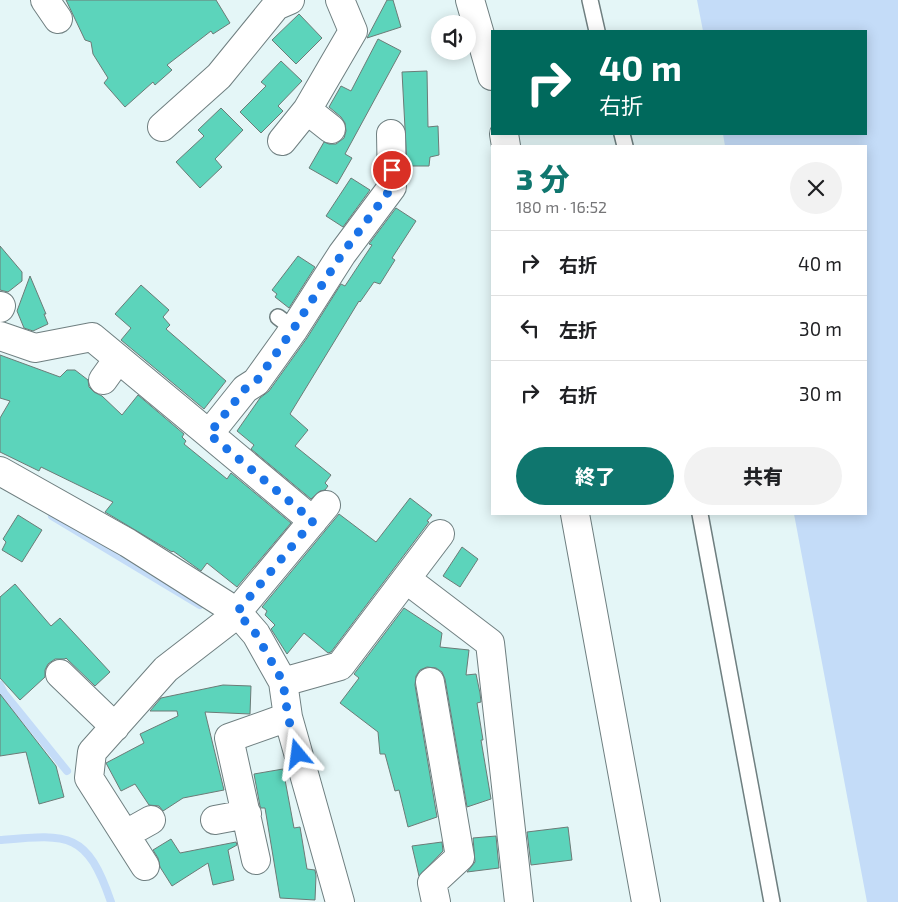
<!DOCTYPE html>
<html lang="ja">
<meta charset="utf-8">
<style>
:root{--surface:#fff;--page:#f2f2f2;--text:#202124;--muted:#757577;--line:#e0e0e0;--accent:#0f766e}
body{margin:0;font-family:"Exo 2","Noto Sans JP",sans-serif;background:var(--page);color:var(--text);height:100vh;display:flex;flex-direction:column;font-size:19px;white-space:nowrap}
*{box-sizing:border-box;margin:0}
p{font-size:16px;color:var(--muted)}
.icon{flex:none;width:28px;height:28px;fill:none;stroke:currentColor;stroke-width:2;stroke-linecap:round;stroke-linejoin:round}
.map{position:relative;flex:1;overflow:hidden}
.details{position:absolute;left:491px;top:145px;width:376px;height:370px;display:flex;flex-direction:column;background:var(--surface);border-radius:0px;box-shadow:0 2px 12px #0003}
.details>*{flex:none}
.top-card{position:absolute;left:491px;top:30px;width:376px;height:105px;border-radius:0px;box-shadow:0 2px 12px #0003;background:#00695c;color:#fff;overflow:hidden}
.buttons{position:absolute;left:431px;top:15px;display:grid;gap:10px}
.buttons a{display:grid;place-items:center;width:45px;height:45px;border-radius:50%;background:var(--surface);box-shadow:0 2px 12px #0003;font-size:25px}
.pin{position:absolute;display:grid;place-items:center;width:42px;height:42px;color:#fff;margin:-21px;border:2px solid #fff;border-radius:50%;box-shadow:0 1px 5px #0007}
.me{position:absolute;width:55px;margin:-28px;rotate:344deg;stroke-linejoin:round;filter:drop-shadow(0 0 4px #0008)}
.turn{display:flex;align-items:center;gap:18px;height:105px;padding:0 25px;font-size:22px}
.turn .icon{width:65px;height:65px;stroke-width:2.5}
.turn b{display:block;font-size:35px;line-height:42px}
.round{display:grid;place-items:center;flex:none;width:52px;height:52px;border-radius:26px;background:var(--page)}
.headline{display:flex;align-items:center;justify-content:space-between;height:85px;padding:0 25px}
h1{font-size:30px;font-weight:800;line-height:38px;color:var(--accent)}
.primary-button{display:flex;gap:10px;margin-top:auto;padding:10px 25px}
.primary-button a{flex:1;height:58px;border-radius:30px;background:var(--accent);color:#fff;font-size:20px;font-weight:800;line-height:58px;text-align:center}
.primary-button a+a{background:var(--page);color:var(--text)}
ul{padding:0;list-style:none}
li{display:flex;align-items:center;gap:15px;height:65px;padding:0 25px;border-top:1px solid var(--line)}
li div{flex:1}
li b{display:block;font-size:19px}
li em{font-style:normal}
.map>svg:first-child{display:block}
.water{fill:#c4dcf8}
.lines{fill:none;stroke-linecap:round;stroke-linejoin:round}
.stream{stroke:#c4dcf8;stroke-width:8}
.building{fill:#5cd4bb;stroke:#6c7b77}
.service-casing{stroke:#6f7f80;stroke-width:18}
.minor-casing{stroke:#6f7f80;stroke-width:30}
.tertiary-casing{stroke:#6f7f80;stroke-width:30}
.service{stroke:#fff;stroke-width:15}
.minor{stroke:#fff;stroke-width:28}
.tertiary{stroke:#fff;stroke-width:28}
.route{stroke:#1a73e8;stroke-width:9;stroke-dasharray:0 16.2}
</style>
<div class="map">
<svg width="898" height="902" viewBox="0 0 898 902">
<rect width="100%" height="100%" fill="#e4f6f7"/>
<!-- water -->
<path class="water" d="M 697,0 L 898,0 L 898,902 L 867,902 L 794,514 L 866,514 L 866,146 L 725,146 L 723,134 L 866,134 L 866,31 L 703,31 Z"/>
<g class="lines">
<!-- stream -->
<path class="stream" d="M 52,516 L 200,605
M 0,685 L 4,693 L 67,771
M 0,840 C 68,834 87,831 111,902"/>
</g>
<!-- building -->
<path class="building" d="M 66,0 L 216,0 L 230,23 L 213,34 L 211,31 L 167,65 L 172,70 L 155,85 L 153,82 L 125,107 L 104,83 L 108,78 L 93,54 L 91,42 L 85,40 Z
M 387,0 L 393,0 L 401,27 L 367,38 Z
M 299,14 L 322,38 L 296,64 L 272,40 Z
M 378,39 L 401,51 L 345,154 L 352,158 L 337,184 L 309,168 L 324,142 L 329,144 L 336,144 L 344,138 L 346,131 L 345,123 L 341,117 L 329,107 L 341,86 L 351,91 Z
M 281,61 L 302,81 L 278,106 L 283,111 L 261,133 L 240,112 L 266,86 L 261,82 Z
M 427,71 L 428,127 L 438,126 L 439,155 L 430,157 L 429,166 L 407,166 L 402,72 Z
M 221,108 L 243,130 L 215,159 L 222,167 L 200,188 L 176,162 L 204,136 L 198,130 Z
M 351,178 L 370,190 L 343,227 L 326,216 Z
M 396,208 L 416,221 L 392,258 L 395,260 L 380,284 L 374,282 L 360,302 L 359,301 L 290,414 L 308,430 L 295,446 L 331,475 L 325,483 L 328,486 L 325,490 L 320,491 L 311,499 L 251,449 L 254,445 L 237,431 L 260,398 L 269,391 L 307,338 L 341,284 L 345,286 L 372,245 L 369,244 Z
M 0,246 L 22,272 L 22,281 L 8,292 L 0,290 Z
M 298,256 L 315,267 L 289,308 L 275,297 L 277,294 L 272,290 Z
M 30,276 L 46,314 L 44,314 L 48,324 L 33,331 L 24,328 L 17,311 Z
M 141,285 L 169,310 L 163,317 L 170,325 L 166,329 L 226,381 L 204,409 L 121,340 L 131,328 L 115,314 Z
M 0,355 L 60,377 L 67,370 L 75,370 L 88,380 L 89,387 L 94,392 L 102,396 L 122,415 L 138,395 L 184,434 L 182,437 L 186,441 L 184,444 L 227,479 L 231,473 L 291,523 L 237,587 L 207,563 L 201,571 L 173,551 L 172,552 L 105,512 L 113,502 L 41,467 L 39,471 L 0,452 L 0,418 L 10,401 L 0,398 Z
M 410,498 L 432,515 L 427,521 L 429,522 L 331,652 L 328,653 L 304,633 L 287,654 L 271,629 L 275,625 L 265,615 L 267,611 L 262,607 L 339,514 L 376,542 Z
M 18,515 L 42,530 L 22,562 L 2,550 L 6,542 L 3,539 Z
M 462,547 L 478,559 L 460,587 L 443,576 Z
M 15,584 L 51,626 L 60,618 L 110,672 L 95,686 L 66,658 L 65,659 L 55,659 L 48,664 L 45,670 L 45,677 L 20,700 L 0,678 L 0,597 Z
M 404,608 L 442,633 L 440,647 L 469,650 L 466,675 L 476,674 L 480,693 L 481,702 L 477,703 L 483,740 L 481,740 L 491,799 L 467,807 L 445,679 L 442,672 L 436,668 L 427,667 L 420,670 L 416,676 L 415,685 L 437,817 L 408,827 L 399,790 L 395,791 L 385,754 L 380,754 L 378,732 L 340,703 L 359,678 L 354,674 Z
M 223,685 L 251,686 L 250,714 L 205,712 L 224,790 L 183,798 L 163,811 L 159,806 L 149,805 L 135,784 L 121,791 L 106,763 L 144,743 L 140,734 L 178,716 L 177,711 L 150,711 L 161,698 Z
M 0,694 L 56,766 L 64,797 L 39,804 L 26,752 L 0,756 Z
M 283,769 L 294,828 L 300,827 L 307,869 L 315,870 L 316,876 L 315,900 L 280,898 L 265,808 L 261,808 L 260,806 L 254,774 Z
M 568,827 L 572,860 L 531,865 L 527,832 Z
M 496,836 L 499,868 L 467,872 L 475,862 L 473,838 Z
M 171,839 L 180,853 L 236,842 L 237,845 L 228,850 L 234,880 L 213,885 L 208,863 L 172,886 L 160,867 L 158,858 L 153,850 Z
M 442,842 L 443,851 L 419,876 L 412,846 Z"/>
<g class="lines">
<defs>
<path id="service" d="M 590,0 L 597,31
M 622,134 L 625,146
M 278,317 L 294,329
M 700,514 L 772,902"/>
<path id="minor" d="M 45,0 L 58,19
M 307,110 L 331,129
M 162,127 L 219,76 L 276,6 L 290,0
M 282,141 L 307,110 L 353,31 L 340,0
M 0,308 L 1,306
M 0,336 L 35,348 L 92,337 L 209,434
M 103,380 L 118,359
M 0,471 L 128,543 L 237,612 L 256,634 L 283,682 L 288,717 L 340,902
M 313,521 L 209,434 L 245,389 L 256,382 L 294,329 L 342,254 L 392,187 L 391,134
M 406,579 L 490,643 L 519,902
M 60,674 L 115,727
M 283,682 L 340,666 L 440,534
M 430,682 L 460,857 L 432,883 L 436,902
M 215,820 L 247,814
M 126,834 L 151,820
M 256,860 L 229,738 L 288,717
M 145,866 L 89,778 L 92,752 L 166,669 L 232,618 L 326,505"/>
<path id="tertiary" d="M 470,0 L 492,76
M 504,134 L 506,146
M 575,514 L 646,902"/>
</defs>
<!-- service casing -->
<use href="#service" class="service-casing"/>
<!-- minor casing -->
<use href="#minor" class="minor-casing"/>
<!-- tertiary casing -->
<use href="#tertiary" class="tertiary-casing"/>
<!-- service -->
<use href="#service" class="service"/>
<!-- minor -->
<use href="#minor" class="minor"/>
<!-- tertiary -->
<use href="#tertiary" class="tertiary"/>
</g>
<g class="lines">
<!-- route -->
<path class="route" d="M 298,754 L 288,717 L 283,682 L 256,634 L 237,612 L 313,521 L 209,434 L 245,389 L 256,382 L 294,328 L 342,254 L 392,187 L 392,170"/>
</g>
</svg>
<div class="buttons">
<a><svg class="icon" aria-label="sound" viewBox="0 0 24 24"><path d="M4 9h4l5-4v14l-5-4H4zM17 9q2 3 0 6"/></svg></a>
</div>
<div class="pin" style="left:392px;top:170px;background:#d93025"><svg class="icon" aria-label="arrive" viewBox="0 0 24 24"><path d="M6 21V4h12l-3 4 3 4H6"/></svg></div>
<svg class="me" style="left:298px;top:754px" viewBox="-20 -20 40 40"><path d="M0-17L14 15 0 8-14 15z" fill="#1a73e8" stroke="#fff" stroke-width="4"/></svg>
<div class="top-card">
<div class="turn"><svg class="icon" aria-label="right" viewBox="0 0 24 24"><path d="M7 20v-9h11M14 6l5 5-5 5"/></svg><div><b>40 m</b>右折</div></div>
</div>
<section class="details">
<div class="headline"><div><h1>3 分</h1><p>180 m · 16:52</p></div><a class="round"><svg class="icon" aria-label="close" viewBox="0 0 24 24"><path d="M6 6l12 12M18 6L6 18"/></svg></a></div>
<ul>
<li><svg class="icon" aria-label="right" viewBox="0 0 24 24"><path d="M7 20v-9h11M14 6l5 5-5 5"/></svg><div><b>右折</b></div><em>40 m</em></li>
<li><svg class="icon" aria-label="left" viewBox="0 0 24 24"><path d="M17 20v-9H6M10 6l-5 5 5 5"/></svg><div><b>左折</b></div><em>30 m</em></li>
<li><svg class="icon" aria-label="right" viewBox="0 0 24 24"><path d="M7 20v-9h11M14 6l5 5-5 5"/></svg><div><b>右折</b></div><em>30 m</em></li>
</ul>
<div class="primary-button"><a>終了</a><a>共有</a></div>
</section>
</div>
